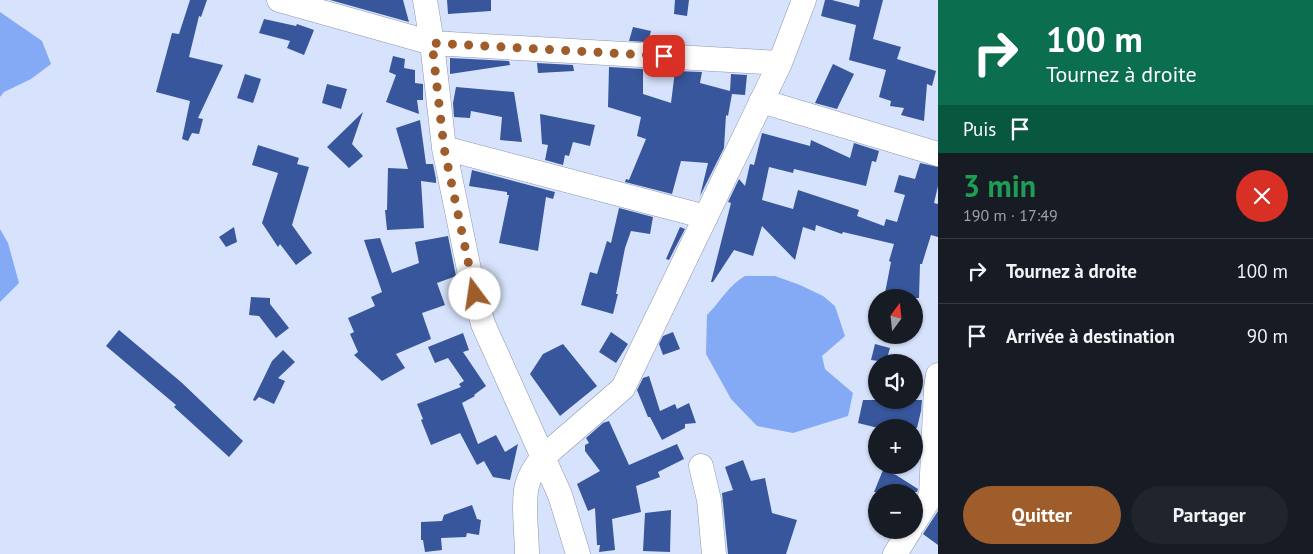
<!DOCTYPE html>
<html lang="fr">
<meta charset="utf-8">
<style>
:root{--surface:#171b24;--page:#20242c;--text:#f1f3f6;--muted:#9ea1a6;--line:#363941;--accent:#a05d2c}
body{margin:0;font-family:"PT Sans",sans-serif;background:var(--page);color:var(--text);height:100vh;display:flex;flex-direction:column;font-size:19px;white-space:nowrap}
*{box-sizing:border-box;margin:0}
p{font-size:16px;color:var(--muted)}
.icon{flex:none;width:28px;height:28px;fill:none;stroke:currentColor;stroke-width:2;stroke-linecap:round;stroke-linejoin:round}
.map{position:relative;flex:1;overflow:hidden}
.side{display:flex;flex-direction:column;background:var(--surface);width:375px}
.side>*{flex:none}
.hud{background:#0b6e4f;color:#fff;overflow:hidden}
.needle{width:32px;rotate:15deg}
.buttons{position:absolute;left:868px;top:289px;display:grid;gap:10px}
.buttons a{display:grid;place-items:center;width:55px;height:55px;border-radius:50%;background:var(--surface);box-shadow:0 1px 4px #0004;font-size:25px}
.pin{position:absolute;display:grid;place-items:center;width:42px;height:42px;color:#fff;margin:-21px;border-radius:10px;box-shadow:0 2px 8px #0006}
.me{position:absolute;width:55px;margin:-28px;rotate:346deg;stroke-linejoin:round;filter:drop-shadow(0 0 4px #0008)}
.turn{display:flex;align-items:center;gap:18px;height:105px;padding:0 25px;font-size:22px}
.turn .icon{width:65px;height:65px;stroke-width:2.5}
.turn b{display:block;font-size:35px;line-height:42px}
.then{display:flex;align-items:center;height:48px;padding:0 25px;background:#0003;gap:10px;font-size:19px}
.round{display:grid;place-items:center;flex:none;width:52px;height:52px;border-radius:26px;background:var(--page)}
.head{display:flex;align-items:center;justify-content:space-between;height:85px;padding:0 25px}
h1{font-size:30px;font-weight:600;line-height:38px;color:#1e9e55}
.button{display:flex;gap:10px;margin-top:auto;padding:10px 25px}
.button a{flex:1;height:58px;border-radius:30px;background:var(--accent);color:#fff;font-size:20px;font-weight:600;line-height:58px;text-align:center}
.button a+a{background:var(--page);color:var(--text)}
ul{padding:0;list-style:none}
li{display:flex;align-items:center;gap:15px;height:65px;padding:0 25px;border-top:1px solid var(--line)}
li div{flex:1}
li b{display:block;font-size:19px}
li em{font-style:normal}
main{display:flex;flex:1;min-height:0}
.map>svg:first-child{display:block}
.water{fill:#84a9f5}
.building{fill:#37569b}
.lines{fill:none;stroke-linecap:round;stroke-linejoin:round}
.minor-casing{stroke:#8b97ae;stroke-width:25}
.minor{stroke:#fff;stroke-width:24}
.route{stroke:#a05d2c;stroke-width:9;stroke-dasharray:0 16.2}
</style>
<main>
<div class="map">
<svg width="938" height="554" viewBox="0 0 938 554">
<rect width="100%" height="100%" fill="#d7e3fc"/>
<!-- water -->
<path class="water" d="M 0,12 L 42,41 L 51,64 L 31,79 L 4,92 L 0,97 Z
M 0,229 L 8,243 L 19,283 L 0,302 Z
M 745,276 L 775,276 L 800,285 L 823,296 L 835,306 L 845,336 L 822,356 L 825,369 L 853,393 L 848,416 L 793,433 L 757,426 L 731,399 L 706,354 L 707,315 C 720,302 729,285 745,276 Z"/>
<!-- building -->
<path class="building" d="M 190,0 L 207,0 L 201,17 L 199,16 L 189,57 L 223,65 L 198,118 L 203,119 L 199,134 L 192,133 L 188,141 L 182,139 L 190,101 L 156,92 L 172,33 L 179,34 Z
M 330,0 L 403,0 L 409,22 Z
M 447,0 L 491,0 L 491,11 L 448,14 Z
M 675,0 L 689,0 L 687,16 L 674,14 Z
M 825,0 L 832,0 L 859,7 L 860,0 L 883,0 L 873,39 L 901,47 L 897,59 L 936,71 L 932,86 L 927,84 L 924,121 L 901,115 L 904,108 L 890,106 L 891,101 L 879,97 L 886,70 L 849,60 L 856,25 L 821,16 Z
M 264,19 L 296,26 L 297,24 L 314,30 L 304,55 L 287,48 L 290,41 L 259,33 Z
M 633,27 L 651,31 L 648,42 L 629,41 Z
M 393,56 L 405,59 L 404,68 L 415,70 L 415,83 L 423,84 L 423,100 L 417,100 L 419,114 L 386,102 L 396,75 L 389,72 Z
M 450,58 L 509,61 L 510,65 L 450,74 Z
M 537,63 L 573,65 L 574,71 L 538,73 Z
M 833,64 L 854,74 L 837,109 L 815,103 Z
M 609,67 L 643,69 L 643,94 L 671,103 L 675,71 L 702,72 L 700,83 L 730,91 L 731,74 L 747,75 L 745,95 L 732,94 L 728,116 L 726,115 L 724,148 L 700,196 L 708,163 L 681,161 L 672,194 L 625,182 L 626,179 L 629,180 L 646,139 L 637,136 L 641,117 L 608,107 Z
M 245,74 L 261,79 L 253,103 L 237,98 Z
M 327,84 L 347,89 L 341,109 L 322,103 Z
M 456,87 L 514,92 L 522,142 L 500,140 L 502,117 L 471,111 L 470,118 L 454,117 L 453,103 Z
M 363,112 L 352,144 L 363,156 L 349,168 L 327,147 Z
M 540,114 L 595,125 L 590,146 L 573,142 L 569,156 L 565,155 L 563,165 L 545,160 L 548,145 L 542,144 Z
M 420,120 L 426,164 L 433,164 L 436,179 L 436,183 L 421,181 L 424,228 L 387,230 L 385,210 L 387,210 L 388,168 L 408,169 L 396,128 Z
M 762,133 L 810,146 L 811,140 L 850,158 L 854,143 L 879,151 L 876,162 L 872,161 L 866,186 L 794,169 L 793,173 L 769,167 L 762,200 L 793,209 L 798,190 L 859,210 L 857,216 L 884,226 L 886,219 L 897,222 L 905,195 L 894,192 L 899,175 L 915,179 L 920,163 L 938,167 L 938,186 L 934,203 L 938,204 L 938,237 L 931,235 L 922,264 L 920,264 L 919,298 L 884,298 L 891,262 L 889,261 L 894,244 L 843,232 L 842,234 L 816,225 L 815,231 L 803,227 L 795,260 L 762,226 L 753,256 L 734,250 L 713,282 L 711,282 L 731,203 L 728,202 L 739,179 L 745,186 L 750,164 L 754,165 Z
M 258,145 L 299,158 L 297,164 L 309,167 L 292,225 L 312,253 L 296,265 L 280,244 L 278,247 L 262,223 L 278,173 L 252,165 Z
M 472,170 L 555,192 L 553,199 L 546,197 L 538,251 L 499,243 L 509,195 L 507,195 L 507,192 L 469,186 Z
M 619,208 L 653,217 L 650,234 L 631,231 L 625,248 L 616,294 L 618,294 L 613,314 L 581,305 L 590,272 L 597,274 L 607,241 L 611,243 Z
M 234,227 L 237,242 L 226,247 L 219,237 Z
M 680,227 L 685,229 L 669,260 L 666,259 Z
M 448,236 L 456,276 L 437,283 L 445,305 L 422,313 L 431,339 L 396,354 L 405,368 L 382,381 L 354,355 L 358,352 L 350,334 L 354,332 L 348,318 L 375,306 L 371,297 L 382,292 L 364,240 L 380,238 L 392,273 L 419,263 L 415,242 Z
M 251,297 L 270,298 L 270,304 L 289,328 L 276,338 L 259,316 L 249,315 Z
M 119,330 L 181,382 L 243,441 L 229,457 L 174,407 L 176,405 L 106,346 Z
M 611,332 L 628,344 L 616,363 L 599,352 Z
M 673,332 L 680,349 L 663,355 L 659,344 L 663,336 Z
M 463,333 L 469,350 L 463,352 L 486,386 L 474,395 L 475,396 L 462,403 L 478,444 L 496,435 L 505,452 L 518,444 L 510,480 L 493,477 L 484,461 L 477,465 L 460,433 L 431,445 L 421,420 L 423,419 L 417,404 L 461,387 L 459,384 L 464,381 L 448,358 L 435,363 L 428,347 Z
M 563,344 L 597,386 L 560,416 L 530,374 L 543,354 Z
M 875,344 L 890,348 L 886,362 L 871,360 Z
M 283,350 L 295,362 L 278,378 L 285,381 L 274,404 L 259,397 L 255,401 L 253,400 L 272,361 Z
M 649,376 L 660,411 L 675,404 L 677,409 L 689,403 L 696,423 L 685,424 L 685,428 L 662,440 L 650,417 L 648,417 L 637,390 L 643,378 Z
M 863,400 L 922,400 L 921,411 L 917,428 L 878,428 L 858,423 Z
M 609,421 L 629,465 L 677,444 L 684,459 L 658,472 L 660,477 L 636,486 L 641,512 L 612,519 L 615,550 L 599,552 L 600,545 L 597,545 L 595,508 L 588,511 L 577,484 L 600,471 L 585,451 L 585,445 L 589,443 L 586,438 L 603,423 Z
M 743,460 L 751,481 L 765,478 L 772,513 L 797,520 L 786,554 L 728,554 L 722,493 L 733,490 L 725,467 Z
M 883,470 L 896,475 L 918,489 L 917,492 L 874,492 Z
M 472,505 L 477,519 L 481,520 L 479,535 L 467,533 L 466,537 L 441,538 L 442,550 L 425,552 L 423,540 L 421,540 L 421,522 L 442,521 L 444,515 Z
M 671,510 L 670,552 L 643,551 L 645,513 Z
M 938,511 L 938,545 L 923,534 Z"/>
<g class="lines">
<defs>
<path id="minor" d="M 279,0 L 432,43 L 780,63
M 425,0 L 432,43 L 444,148 L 471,279 L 483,324 L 560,495 L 578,554
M 761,101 L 938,154
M 444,148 L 706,217
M 701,466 L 709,500 L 714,554
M 931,496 L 936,388 L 938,375
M 914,523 L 931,496 L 938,489
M 527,554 C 527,535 522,498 528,482 C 531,472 537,465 542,458 L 623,388 L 780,63 L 804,0
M 895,554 L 910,530"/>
</defs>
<!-- minor casing -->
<use href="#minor" class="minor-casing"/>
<!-- minor -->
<use href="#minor" class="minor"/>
</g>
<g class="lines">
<!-- route -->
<path class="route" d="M 475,294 L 444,148 L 432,43 L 664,56"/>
</g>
</svg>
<div class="buttons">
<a><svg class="needle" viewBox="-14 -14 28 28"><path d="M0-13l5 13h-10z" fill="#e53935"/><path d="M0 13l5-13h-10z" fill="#9ea1a6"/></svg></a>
<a><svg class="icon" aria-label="sound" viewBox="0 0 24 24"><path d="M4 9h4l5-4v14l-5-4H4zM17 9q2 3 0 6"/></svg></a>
<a>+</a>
<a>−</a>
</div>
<div class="pin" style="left:664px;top:56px;background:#d93025"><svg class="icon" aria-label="arrive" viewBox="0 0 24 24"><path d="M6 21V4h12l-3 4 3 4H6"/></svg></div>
<svg class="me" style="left:475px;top:294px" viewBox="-20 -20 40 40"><circle r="19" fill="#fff"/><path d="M0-13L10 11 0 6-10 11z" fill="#a05d2c"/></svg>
</div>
<section class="side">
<div class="hud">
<div class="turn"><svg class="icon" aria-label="right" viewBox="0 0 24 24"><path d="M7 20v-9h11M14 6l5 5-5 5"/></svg><div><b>100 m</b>Tournez à droite</div></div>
<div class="then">Puis<svg class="icon" aria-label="arrive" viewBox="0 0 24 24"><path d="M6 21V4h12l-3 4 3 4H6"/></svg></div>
</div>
<div class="head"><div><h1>3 min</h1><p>190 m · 17:49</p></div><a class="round" style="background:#d93025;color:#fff"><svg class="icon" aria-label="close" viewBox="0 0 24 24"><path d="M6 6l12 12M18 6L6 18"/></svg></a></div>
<ul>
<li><svg class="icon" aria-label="right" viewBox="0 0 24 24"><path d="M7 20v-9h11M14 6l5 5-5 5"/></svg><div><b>Tournez à droite</b></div><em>100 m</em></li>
<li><svg class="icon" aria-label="arrive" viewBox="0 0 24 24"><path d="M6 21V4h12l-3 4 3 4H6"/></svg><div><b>Arrivée à destination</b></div><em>90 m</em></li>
</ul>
<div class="button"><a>Quitter</a><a>Partager</a></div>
</section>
</main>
